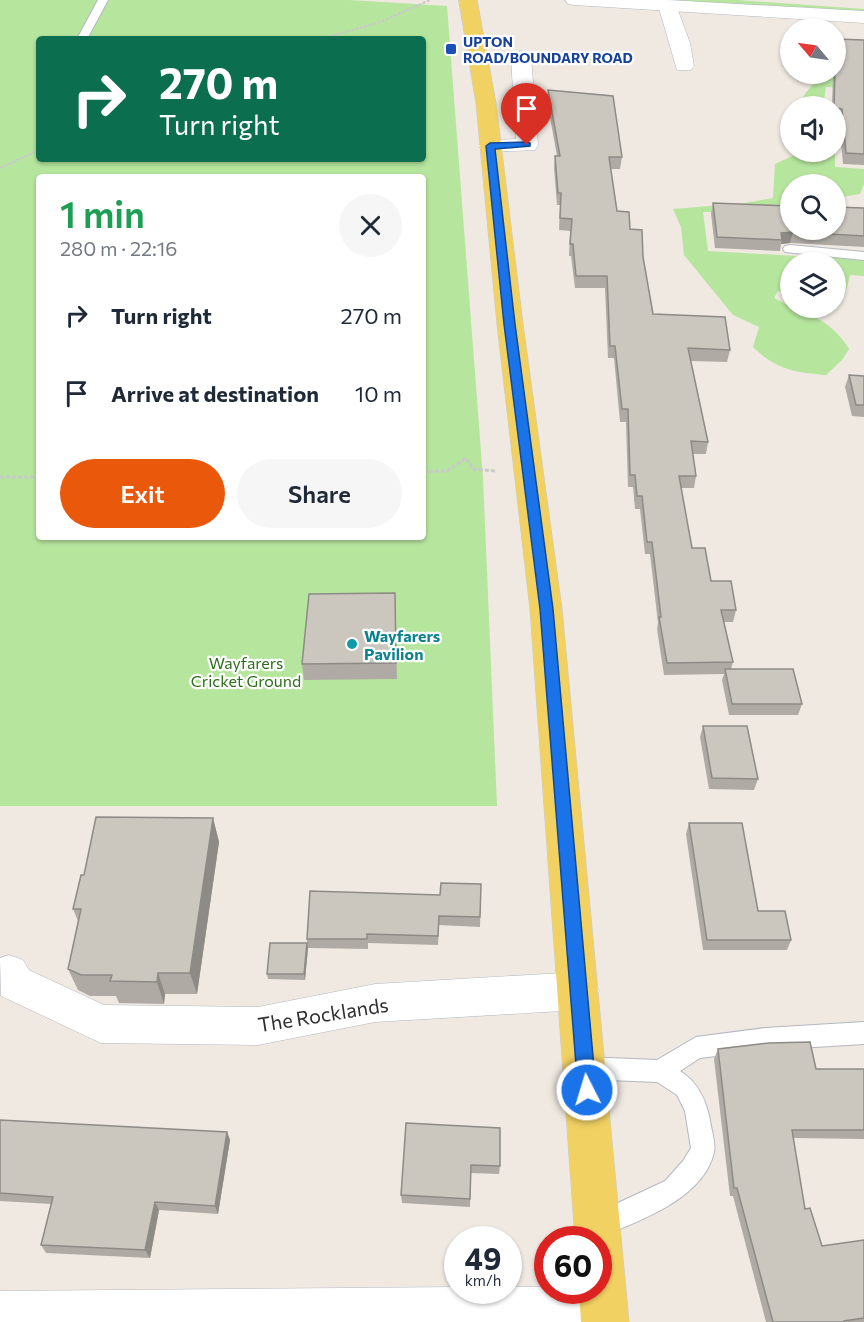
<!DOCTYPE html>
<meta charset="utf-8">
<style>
:root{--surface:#fff;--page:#f6f6f7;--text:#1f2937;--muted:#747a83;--accent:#ea580c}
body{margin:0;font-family:Commissioner,sans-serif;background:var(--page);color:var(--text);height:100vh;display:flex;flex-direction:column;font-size:22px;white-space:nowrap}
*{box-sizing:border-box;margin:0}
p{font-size:20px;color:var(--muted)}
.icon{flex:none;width:33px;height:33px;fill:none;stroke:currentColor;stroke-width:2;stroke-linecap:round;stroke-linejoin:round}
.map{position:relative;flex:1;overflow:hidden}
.panel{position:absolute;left:36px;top:174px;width:390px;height:366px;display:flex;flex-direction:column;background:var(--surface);border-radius:6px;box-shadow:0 2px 4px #0004}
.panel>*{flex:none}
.hud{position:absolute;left:36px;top:36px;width:390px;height:126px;border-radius:6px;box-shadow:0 2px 4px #0004;background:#0b6e4f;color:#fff;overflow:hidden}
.needle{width:39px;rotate:299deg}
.tools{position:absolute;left:780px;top:18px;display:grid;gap:12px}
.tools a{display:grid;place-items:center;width:66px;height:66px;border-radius:50%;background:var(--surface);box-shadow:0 2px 4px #0004;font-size:30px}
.speed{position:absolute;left:444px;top:1226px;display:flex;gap:12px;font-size:30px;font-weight:700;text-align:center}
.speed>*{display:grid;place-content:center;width:78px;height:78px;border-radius:50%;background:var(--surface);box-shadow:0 2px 4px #0004;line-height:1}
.speed small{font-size:15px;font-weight:400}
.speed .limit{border:9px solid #d22;background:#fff;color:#111}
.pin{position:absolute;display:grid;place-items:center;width:51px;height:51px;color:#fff;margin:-62px -26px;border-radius:50% 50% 50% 0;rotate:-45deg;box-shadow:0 0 6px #0007}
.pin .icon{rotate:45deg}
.me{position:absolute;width:66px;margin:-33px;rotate:355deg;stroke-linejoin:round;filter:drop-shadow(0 0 4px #0008)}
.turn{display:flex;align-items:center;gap:21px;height:126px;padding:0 24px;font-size:27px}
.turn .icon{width:78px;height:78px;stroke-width:2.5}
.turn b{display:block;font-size:42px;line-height:51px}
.round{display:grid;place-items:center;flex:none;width:63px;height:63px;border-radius:32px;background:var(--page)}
.overview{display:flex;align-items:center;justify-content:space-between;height:102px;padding:0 24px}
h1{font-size:36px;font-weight:600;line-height:45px;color:#1e9e55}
.cta{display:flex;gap:12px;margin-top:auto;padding:12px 24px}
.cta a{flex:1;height:69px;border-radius:36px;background:var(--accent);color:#fff;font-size:24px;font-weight:600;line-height:69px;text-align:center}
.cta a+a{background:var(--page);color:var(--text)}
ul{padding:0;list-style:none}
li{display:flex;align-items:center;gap:18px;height:78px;padding:0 24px}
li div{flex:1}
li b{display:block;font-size:22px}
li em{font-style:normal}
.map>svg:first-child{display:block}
.green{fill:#b6e59e;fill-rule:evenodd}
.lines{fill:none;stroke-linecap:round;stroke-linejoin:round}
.service-casing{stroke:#b4b7c1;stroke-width:2}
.minor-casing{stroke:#b4b7c1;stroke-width:1}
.secondary-casing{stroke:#b4b7c1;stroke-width:1}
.primary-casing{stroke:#c9c9c9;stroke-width:1}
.path-far1{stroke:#c9c9c9;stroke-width:2;stroke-dasharray:3 1.5;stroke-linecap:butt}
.path{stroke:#c9c9c9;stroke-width:3;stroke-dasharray:4 2;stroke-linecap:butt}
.service{fill:#fff;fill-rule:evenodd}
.minor{fill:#fff;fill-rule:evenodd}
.secondary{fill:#fff;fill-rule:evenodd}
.primary{fill:#f2d163;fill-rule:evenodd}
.wall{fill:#afaba4}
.shaded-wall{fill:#8e8b86}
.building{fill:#cbc7bf;stroke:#8e8b86;stroke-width:1.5}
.route{fill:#1a73e8;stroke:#114b97;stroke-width:1.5}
.transit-dot{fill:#1a4fb4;stroke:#fff;stroke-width:2}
.culture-dot{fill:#0f9aa8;stroke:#fff;stroke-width:2}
.labels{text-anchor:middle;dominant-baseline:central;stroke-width:4.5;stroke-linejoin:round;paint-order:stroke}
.far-transit-label{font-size:14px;font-weight:bold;fill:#164399;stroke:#fff;text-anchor:start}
.culture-label{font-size:16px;font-weight:bold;fill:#0d838f;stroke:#fff;text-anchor:start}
.park-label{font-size:16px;fill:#2c6e1b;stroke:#fff}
.near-street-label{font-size:20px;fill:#2e2e2e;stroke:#fff}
</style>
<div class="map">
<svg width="864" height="1322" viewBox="0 0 864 1322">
<rect width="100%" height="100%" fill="#efe9e1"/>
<!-- green -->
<path class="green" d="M 0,0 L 349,0 L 447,6 L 483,478 L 497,806 L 0,806 ZM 39,39 L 423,39 L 423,159 L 39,159 ZM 39,177 L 423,177 L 423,537 L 39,537 Z
M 674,0 L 737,0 L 864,9 L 864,13 Z
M 836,73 L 864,89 L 826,87 L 823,106 L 806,106 L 803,97 C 810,86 821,74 836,73 Z
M 801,152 L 835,152 L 835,167 L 864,169 L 864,184 L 860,194 L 836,198 L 836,184 L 790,184 L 790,211 L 703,212 L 708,251 L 833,258 L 864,257 L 864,276 L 850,275 L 845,294 L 836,295 L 836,262 L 790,262 L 790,294 L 778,291 L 774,298 C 802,313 830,317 849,349 L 842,360 L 826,375 C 794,372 777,370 753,347 L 759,327 L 733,315 L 684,255 L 681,227 L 673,209 L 745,203 L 773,198 L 775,164 Z"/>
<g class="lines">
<defs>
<path id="service" d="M 98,0 L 108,0 L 87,39 L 77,39 Z
M 790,245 L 864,252 L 864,260 L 785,252 L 783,249 L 785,246 Z
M 864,1022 L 864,1044 L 765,1050 L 700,1058 L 680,1071 C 698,1082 706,1100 710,1120 C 711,1129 716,1143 714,1152 C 704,1199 637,1222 597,1238 L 588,1235 L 585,1226 L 588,1217 L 665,1181 L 683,1161 L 691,1148 L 685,1111 L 677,1095 L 657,1082 L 585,1079 L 577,1076 L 574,1068 L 577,1060 L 585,1057 L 657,1060 L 696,1037 L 765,1028 Z"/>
<path id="minor" d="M 665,0 L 674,1 L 676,5 L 690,43 L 694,66 L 691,70 L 677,70 L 658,5 Z
M 521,51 L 528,53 L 531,57 L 538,145 L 535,150 L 490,152 L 482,151 L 479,146 L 482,141 L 516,139 L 511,57 L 514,53 Z
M 9,955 L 23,960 L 29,970 L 104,1005 L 258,1007 L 375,984 L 579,972 L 593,978 L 599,991 L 593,1004 L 579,1010 L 375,1022 L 258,1045 L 101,1043 L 1,996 L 0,958 Z
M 598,1286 L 620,1293 L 627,1310 L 622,1322 L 0,1322 L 0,1291 L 458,1287 L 458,1290 L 508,1290 L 508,1287 L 548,1287 L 548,1290 L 598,1290 Z"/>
<path id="secondary" d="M 565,0 L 668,0 L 864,11 L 864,23 L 574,5 L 568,4 Z"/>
<path id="primary" d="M 459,0 L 477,0 L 496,103 L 523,324 L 562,609 L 629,1322 L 581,1322 L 579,1290 L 598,1290 L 598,1239 L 575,1239 L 530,609 L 497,324 L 476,103 Z"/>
</defs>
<!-- service casing -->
<use href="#service" class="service-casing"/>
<!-- minor casing -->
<use href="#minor" class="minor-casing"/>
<!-- secondary casing -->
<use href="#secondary" class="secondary-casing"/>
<!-- primary casing -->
<use href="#primary" class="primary-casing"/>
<!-- path-far1 -->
<path class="path-far1" d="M 321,39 L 380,22 L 430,0
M 0,168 L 39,150"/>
<!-- path -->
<path class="path" d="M 423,472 L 447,471 L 466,458 L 473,469 L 495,471
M 0,477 L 39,477"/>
<!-- service -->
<use href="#service" class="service"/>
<!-- minor -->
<use href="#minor" class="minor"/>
<!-- secondary -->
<use href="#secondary" class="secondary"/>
<!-- primary -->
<use href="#primary" class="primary"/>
</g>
<!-- wall -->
<path class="wall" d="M 836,39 L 864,40 L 864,165 L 843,164 L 839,119 L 836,119 L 836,106 L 832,106 L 833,74 L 836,74 Z
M 548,90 L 622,157 L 620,169 L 611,169 L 617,211 L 630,229 L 643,257 L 653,314 L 730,350 L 727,362 L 691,361 L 708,442 L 706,454 L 693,454 L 696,476 L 694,488 L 681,488 L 692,548 L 711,581 L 736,610 L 733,622 L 724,622 L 733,662 L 731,669 L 802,704 L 798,715 L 729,715 L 722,680 L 724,674 L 664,675 L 657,629 L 658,623 L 650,554 L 645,554 L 640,509 L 635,509 L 633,487 L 628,487 L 626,422 L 620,422 L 614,358 L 608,358 L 605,288 L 575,288 L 571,256 L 569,256 L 570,231 L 559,230 L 560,205 L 557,205 L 554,168 L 555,156 L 557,156 L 547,101 Z
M 713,203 L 864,208 L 864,247 L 790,243 L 781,244 L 780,251 L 715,248 L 711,214 Z
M 849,375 L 864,376 L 864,417 L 852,416 L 845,387 Z
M 395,593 L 397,679 L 304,680 L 302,664 Z
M 703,726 L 758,779 L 754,790 L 709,789 L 700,737 Z
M 213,818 L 219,842 L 197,994 L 165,994 L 164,1004 L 119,1003 L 116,996 L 90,996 L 78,990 L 68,969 L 78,921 L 73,909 L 84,875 Z
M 689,823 L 758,911 L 791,940 L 787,950 L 703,950 L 686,834 Z
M 481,884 L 480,927 L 439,925 L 438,945 L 368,943 L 368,949 L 308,948 L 305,980 L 268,979 L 267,974 L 307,943 L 307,939 L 440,895 Z
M 718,1049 L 816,1069 L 864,1069 L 864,1139 L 793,1138 L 805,1209 L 822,1246 L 864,1240 L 864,1322 L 766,1322 L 733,1196 L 730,1196 L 714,1059 Z
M 0,1120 L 227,1132 L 230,1140 L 218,1214 L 159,1210 L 150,1258 L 46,1253 L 41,1245 L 51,1204 L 0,1201 Z
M 406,1123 L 500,1166 L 499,1174 L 471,1173 L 470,1207 L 402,1203 L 401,1195 Z"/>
<!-- shaded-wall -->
<path class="shaded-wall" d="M 793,232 L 790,243 L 781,244 L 782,240 L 781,233 Z
M 213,818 L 219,842 L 197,994 L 190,973 Z
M 307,943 L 308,948 L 305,980 L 304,974 Z
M 158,973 L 165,994 L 164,1004 L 157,982 Z
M 227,1132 L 230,1140 L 218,1214 L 215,1206 Z
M 155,1202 L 159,1210 L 150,1258 L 145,1250 Z"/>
<!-- building -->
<path class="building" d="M 836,39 L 864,40 L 864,154 L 846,153 L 842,109 L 836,108 L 836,106 L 834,106 Z
M 548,90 L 613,96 L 622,157 L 609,157 L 617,211 L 629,212 L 630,229 L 642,230 L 643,257 L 653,314 L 725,317 L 730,350 L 688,348 L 708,442 L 691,441 L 696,476 L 679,476 L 692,548 L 705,548 L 711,581 L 731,581 L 736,610 L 721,610 L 733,662 L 667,663 L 659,617 L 661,617 L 652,542 L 647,542 L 642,496 L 637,496 L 635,475 L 630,475 L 628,409 L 622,409 L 615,346 L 610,346 L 607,276 L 576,276 L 573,244 L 570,244 L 572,219 L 560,218 L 561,193 L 558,193 L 555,156 L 560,156 Z
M 713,203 L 790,206 L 790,230 L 836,230 L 836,207 L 864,208 L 864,236 L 793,232 L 781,233 L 782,240 L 717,237 Z
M 849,375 L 864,376 L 864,405 L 856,405 Z
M 395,593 L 396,663 L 302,664 L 309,594 Z
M 725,669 L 793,669 L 802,704 L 732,704 Z
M 703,726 L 747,726 L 758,779 L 712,778 Z
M 96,817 L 213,818 L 190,973 L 158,973 L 157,982 L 110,981 L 112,975 L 81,975 L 68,969 L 81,909 L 73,909 L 81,875 L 84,875 Z
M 689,823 L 742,823 L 758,911 L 785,911 L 791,940 L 707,940 Z
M 441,883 L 481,884 L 480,917 L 439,916 L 438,936 L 367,934 L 367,939 L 307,939 L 310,891 L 440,895 Z
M 270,943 L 307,943 L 304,974 L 267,974 Z
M 810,1042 L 816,1069 L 864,1069 L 864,1130 L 792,1130 L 805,1209 L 810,1208 L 822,1246 L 864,1240 L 864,1318 L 844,1321 L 844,1322 L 773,1322 L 737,1188 L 734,1188 L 718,1049 L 769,1043 Z
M 0,1120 L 227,1132 L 215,1206 L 155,1202 L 145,1250 L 41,1245 L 53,1197 L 0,1193 Z
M 406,1123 L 500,1128 L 500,1166 L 471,1165 L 470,1199 L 401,1195 Z"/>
<!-- route -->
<path class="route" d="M 527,142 L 530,143 L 530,146 L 495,149 L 515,324 L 553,609 L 596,1090 L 593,1096 L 587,1099 L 581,1096 L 578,1090 L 540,609 L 504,324 L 486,146 L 490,143 Z"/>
<!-- markers -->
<rect class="transit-dot" x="445" y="43" width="12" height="12" rx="3"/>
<circle class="culture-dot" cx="352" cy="644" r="6"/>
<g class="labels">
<!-- far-transit labels -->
<g class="far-transit-label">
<text x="463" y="41">UPTON<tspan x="463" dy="16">ROAD/BOUNDARY ROAD</tspan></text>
</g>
<!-- culture labels -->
<g class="culture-label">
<text x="364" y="635">Wayfarers<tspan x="364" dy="18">Pavilion</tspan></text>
</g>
<!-- park labels -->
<g class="park-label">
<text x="246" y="662">Wayfarers<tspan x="246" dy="18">Cricket Ground</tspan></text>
</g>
<!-- near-street labels -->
<g class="near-street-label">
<text transform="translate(323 1014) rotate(-9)">The Rocklands</text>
</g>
</g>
</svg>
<div class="tools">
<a><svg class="needle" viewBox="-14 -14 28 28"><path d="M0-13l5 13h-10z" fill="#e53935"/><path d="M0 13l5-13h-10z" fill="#747a83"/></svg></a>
<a><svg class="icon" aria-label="sound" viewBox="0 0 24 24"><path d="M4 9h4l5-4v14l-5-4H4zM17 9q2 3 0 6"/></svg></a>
<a><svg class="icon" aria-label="search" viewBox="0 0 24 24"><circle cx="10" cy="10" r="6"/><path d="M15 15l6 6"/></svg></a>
<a><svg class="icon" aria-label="layers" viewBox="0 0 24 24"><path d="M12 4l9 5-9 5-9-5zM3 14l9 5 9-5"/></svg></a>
</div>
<div class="speed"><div>49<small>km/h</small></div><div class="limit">60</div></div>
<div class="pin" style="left:527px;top:145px;background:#d93025"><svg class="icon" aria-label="arrive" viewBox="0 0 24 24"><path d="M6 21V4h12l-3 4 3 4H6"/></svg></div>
<svg class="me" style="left:587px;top:1090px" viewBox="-20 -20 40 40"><circle r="17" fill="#1a73e8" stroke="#fff" stroke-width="3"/><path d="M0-11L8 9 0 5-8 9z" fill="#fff"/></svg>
<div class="hud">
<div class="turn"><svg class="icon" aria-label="right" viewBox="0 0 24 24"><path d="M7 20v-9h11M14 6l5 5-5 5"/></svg><div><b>270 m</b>Turn right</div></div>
</div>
<section class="panel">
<div class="overview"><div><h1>1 min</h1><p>280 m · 22:16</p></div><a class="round"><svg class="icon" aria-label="close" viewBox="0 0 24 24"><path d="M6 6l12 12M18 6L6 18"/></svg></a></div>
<ul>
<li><svg class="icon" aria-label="right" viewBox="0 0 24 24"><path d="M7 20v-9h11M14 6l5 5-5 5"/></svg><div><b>Turn right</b></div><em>270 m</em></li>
<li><svg class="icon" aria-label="arrive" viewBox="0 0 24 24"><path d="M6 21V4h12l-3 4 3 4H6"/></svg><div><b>Arrive at destination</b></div><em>10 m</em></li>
</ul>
<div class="cta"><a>Exit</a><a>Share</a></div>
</section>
</div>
